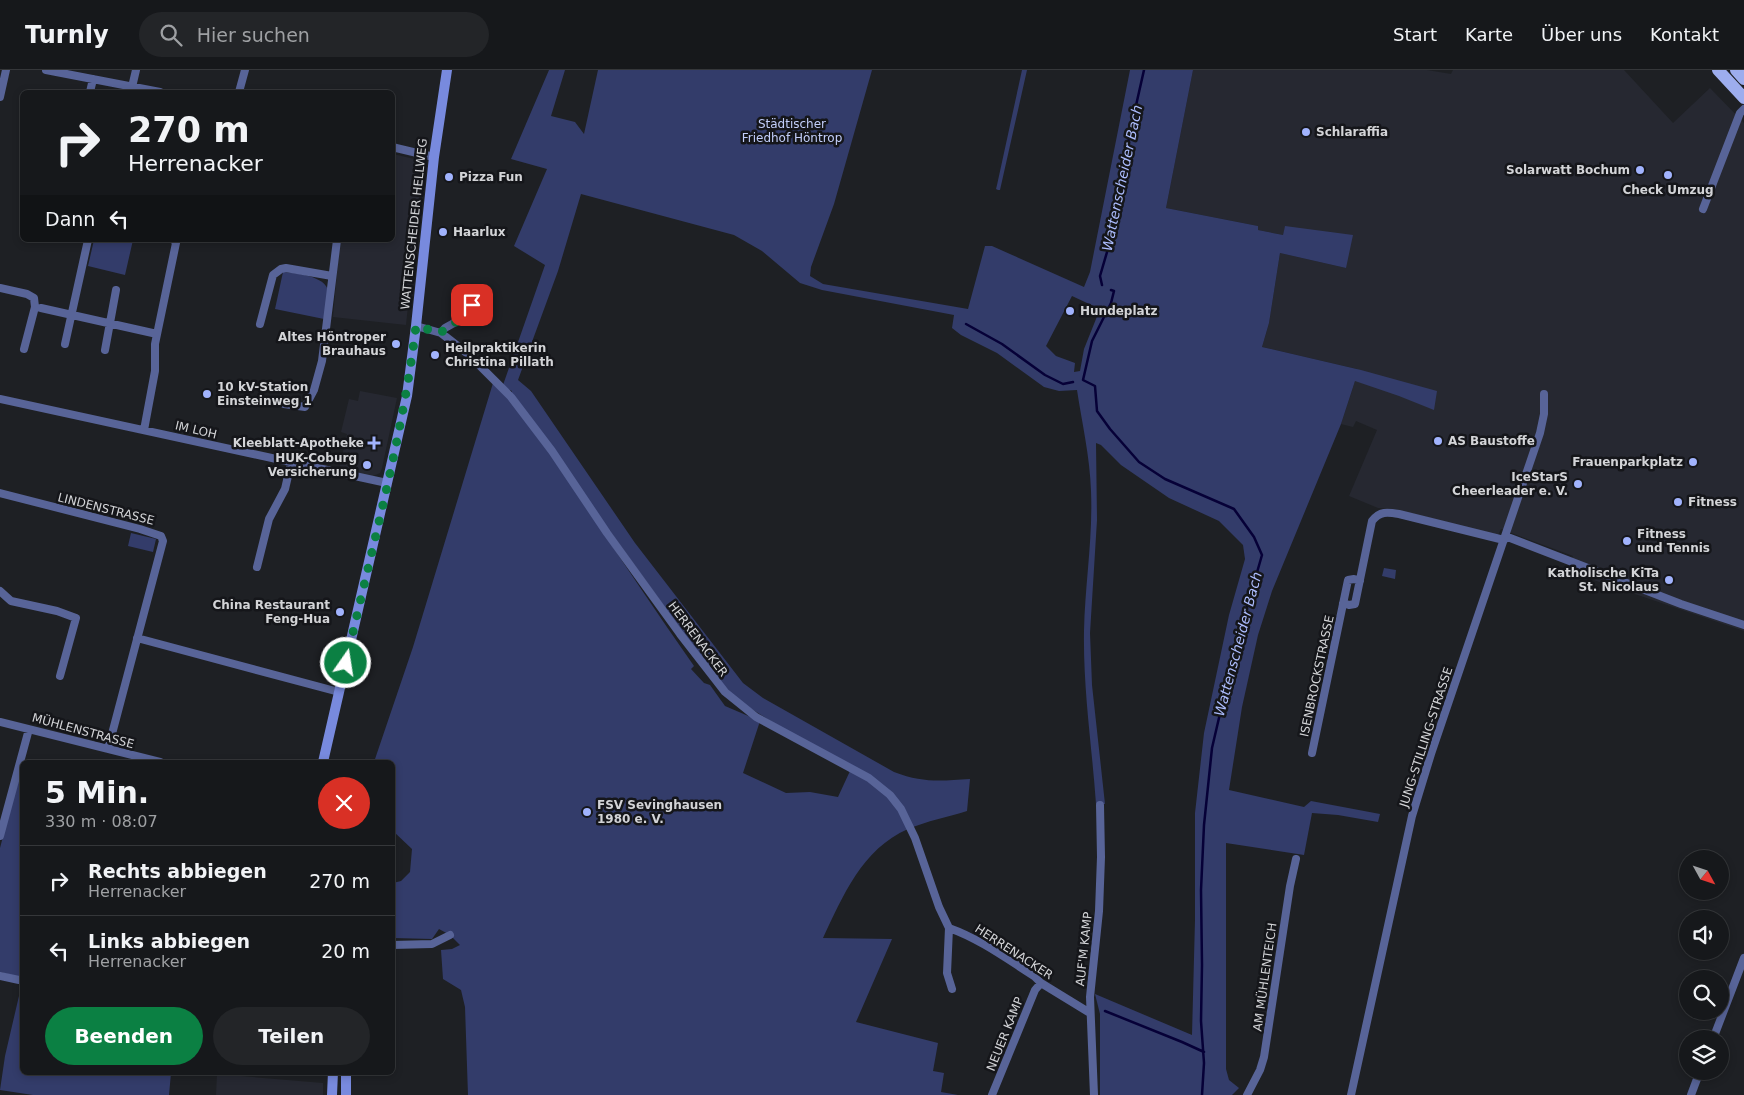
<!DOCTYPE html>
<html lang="de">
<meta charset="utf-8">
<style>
:root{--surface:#16181b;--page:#232528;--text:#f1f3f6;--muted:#9ea0a3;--line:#35373a;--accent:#0b8043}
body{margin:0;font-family:"DejaVu Sans",sans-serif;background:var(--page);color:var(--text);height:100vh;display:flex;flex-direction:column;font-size:19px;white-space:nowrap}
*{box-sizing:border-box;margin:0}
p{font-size:16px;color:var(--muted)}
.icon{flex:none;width:28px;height:28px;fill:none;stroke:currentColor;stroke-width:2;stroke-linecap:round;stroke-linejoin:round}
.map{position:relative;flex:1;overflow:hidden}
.side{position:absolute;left:20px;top:690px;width:375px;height:315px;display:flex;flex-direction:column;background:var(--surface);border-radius:8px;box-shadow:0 2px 8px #0003,0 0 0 1px var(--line)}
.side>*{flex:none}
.guide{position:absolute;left:20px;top:20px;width:375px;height:152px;border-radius:8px;box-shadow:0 2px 8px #0003,0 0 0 1px var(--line);background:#16181b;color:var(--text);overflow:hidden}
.needle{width:32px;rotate:130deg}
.tools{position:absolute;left:1679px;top:780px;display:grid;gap:10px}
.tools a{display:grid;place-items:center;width:50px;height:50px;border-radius:50%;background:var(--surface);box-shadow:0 2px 8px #0003,0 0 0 1px var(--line);font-size:25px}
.pin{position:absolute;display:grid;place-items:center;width:42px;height:42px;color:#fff;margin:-21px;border-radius:10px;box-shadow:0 2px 8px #0006}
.me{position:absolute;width:55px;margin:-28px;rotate:13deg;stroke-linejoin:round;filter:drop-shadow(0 0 4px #0008)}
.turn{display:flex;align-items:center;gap:18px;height:105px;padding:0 25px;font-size:22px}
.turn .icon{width:65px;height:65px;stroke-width:2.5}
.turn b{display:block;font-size:35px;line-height:42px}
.then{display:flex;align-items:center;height:48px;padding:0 25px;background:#0003;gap:10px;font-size:19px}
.round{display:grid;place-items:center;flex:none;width:52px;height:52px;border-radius:26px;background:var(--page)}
.summary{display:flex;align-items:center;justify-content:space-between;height:85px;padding:0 25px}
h1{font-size:30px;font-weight:800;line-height:38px}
.action{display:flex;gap:10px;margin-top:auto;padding:10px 25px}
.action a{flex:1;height:58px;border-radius:30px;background:var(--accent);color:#fff;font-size:20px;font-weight:800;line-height:58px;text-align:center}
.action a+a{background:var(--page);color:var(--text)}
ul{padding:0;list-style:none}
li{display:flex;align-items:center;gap:15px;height:70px;padding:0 25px;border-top:1px solid var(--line)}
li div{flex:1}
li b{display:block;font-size:19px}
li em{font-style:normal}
header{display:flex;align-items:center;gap:30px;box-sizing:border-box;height:70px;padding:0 25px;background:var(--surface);border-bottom:1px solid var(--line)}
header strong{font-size:24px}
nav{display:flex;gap:28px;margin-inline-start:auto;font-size:18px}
.search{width:350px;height:45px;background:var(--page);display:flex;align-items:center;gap:12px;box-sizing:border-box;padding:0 18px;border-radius:28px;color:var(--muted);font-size:19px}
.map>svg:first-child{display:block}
.built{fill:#262831}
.green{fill:#333c6a;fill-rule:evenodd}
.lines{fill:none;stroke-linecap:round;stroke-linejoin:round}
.stream{stroke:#060037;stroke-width:2.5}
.minor{stroke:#586498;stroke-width:8}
.secondary{stroke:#788ade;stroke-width:10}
.primary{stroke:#9dadee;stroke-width:12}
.route{stroke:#0b8043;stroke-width:9;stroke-dasharray:0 16.2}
.poi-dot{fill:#a1b3fd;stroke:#15161a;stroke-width:2}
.labels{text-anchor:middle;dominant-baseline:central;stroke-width:5;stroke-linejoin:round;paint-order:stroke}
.park-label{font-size:12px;fill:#c2cefa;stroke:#15161a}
.poi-label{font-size:12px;font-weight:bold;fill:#d3d4d7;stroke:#15161a;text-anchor:start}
.street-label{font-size:12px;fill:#d3d4d7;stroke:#15161a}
.water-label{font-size:14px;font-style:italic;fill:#acbcfd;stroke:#15161a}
</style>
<header>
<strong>Turnly</strong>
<div class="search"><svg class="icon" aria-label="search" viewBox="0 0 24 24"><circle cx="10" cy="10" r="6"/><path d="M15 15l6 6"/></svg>Hier suchen</div>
<nav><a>Start</a><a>Karte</a><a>Über uns</a><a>Kontakt</a></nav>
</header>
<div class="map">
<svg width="1744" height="1025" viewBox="0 0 1744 1025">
<rect width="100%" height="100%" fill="#1e2024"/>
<!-- built -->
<path class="built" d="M 1193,0 L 1427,0 L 1451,4 L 1453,0 L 1624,0 L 1673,53 L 1710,18 L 1744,53 L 1744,561 L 1567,501 L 1573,486 L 1501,459 L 1498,465 L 1394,439 L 1378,438 L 1349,426 L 1377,360 L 1356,351 L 1353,357 L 1341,354 L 1355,311 L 1357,299 L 1262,277 L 1269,253 L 1280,183 L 1346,198 L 1285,157 L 1283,165 L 1258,160 L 1258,156 L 1166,138 Z
M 393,84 L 423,91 L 406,255 L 333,247 L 340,170 L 392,170 Z
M 360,321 L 397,328 L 382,398 L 380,403 L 371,407 L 339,400 L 347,364 L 341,362 L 349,329 L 358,331 Z
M 217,1004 L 323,1013 L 323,1025 L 216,1025 Z"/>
<!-- green -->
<path class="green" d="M 549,0 L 565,0 L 551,46 L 575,52 L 584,64 L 598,0 L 872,0 L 834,134 L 811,197 L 810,206 L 823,214 L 968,239 L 985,176 L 992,176 L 1084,217 L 1090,202 L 1130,0 L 1193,0 L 1166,138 L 1258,156 L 1258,160 L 1283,165 L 1285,156 L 1353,165 L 1346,198 L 1280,183 L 1269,253 L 1262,277 L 1361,300 L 1437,321 L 1434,340 L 1399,326 L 1355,311 L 1341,354 L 1272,521 L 1258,565 L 1242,637 L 1229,720 L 1304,737 L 1311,731 L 1380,744 L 1378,752 L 1338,745 L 1312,743 L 1304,785 L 1226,773 L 1226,999 L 1229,1010 L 1239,1018 L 1232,1025 L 1100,1025 L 1100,944 L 1095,924 L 1192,965 L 1195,850 L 1195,743 L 1204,663 L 1229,545 L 1245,489 L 1243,475 L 1219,451 L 1169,428 L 1121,395 L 1101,375 L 1096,373 L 1097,450 L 1090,563 L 1092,615 L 1105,734 L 1096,734 C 1092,677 1083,619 1084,561 C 1085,514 1093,468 1091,421 C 1090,387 1082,353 1077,320 L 1059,321 L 1044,317 L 997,283 L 961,265 L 952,258 L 954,245 L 822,220 L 800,213 L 762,181 L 734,165 L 581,124 L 558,201 L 518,310 L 531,321 L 635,473 L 743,613 L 763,628 L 894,702 C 923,713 940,711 970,709 L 967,741 C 948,747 927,751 908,759 C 862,779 843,826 823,868 L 892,869 L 856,952 L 938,973 L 933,1001 L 944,1003 L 941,1022 L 958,1025 L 468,1025 L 465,937 L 461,920 L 443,909 L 441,880 L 452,879 L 460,875 L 450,865 L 439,859 L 432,869 L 393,868 L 393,813 L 401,811 L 410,802 L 412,779 L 393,761 L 392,692 L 374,692 L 413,577 L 493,313 C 525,340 546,379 570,413 C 611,474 652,536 694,596 L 691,599 L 704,613 L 710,615 L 725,636 L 760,651 L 743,703 L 786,723 L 810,722 L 838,727 L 850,701 L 742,633 L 719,612 L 511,324 L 512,321 L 505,318 L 503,315 L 545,195 L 514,176 L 547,99 L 511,89 ZM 1072,226 L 1100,239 L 1084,279 L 1080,301 L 1074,302 L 1075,293 L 1056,286 L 1046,276 Z
M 1022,0 L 1027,0 L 1000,120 L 998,120 L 996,119 L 997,115 Z
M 94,170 L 133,170 L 125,205 L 88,196 Z
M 283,202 C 295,203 326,206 328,221 C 329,229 325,240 324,249 L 275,239 Z
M 131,463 L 156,469 L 153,482 L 128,476 Z
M 1384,498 L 1396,500 L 1395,509 L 1382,506 Z
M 22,694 L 22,908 L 0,902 L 0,778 Z
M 22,913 L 22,1002 L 171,1003 L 169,1025 L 33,1025 L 0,1020 L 5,986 Z"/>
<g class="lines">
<!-- stream -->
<path class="stream" d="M 1102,215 L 1100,206 L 1112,165 L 1130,62 L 1144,0
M 1111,220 L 1114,221 L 1111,233 L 1092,271 L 1083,310 L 1095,316 L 1097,341 L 1110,359 L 1139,392 L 1165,409 L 1234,439 L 1254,467 L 1262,485 L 1235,579 L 1212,678 L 1204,755 L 1201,820 L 1202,895 L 1201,951 L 1204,993 L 1202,1025
M 966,254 L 1002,274 L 1045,305 L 1063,314 L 1073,312
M 1105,941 L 1182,972 L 1204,982"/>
<!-- minor -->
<path class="minor" d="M 46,0 L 160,22
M 132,17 L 136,0
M 90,22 L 93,9
M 239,22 L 245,0
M 0,27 L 6,0
M 392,77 L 434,87
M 1703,139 L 1740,43 L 1744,39
M 0,218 L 27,224 L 34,228 L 35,237 L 24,279
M 41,238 L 157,264
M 260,254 L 273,205 L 281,199 L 286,198 L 332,206
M 416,256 L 441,263 L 468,284 L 511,327 L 552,381 L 607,463 L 680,564 L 725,622 L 756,647 L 869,708 L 890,725 L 901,739 L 915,768 L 939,837 L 949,858 C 980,869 1007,889 1034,906 L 1041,913 L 1090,943
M 441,263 L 445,258 L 470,244 L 472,235
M 65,274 L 88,170
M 105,280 L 116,220
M 0,329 L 387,413
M 284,334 L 305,337 L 314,320 L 322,291 L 337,170
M 144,360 L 155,301 L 155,274 L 176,173 L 174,170
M 0,423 L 140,459 L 161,466 L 163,471 L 108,679
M 1505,466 L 1681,534 L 1744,555
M 257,497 L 269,449 L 285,419 L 291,393
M 0,521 L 11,531 L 57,541 L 76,548 L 60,606
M 1343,533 L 1349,535 L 1355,534 L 1372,451 C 1380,441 1387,442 1399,444 L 1504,470
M 137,568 L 339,622
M 0,652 L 160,692
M 1312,683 L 1348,510 L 1354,509 L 1360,511
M 0,766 L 29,659
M 949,858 L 947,903 L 952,919
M 392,875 L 432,874 L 450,865
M 0,906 L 19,910
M 1713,969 L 1744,888
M 992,1025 L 1035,920 L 1041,913
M 1094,1025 L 1090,927 L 1099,841 L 1101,787 L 1100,735
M 1247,1025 L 1260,1000 L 1264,987 L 1290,816 L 1296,789
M 1351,1025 L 1412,746 L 1431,684 L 1540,363 L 1544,344 L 1544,324
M 1691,1025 L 1700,1001"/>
<!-- secondary -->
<path class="secondary" d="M 323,692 L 407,326 L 416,256 L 434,87 L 447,0
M 332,1025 L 333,1002
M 346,1025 L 346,1002"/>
<!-- primary -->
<path class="primary" d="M 1718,0 L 1744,28
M 1736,0 L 1744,9"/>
</g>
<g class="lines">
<!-- route -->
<path class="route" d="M 346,593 C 371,481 402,370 416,256 L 441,263 L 445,258 L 470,244 L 472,235"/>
</g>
<!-- markers -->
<g class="poi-dot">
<circle cx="1306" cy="62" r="5"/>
<circle cx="1640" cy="100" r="5"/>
<circle cx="1668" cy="105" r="5"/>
<circle cx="449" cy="107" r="5"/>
<circle cx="443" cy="162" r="5"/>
<circle cx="1070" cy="241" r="5"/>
<circle cx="396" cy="274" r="5"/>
<circle cx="435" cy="285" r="5"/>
<circle cx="207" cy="324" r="5"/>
<circle cx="1438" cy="371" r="5"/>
<path d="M371.5 365.5h5v5h5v5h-5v5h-5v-5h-5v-5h5z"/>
<circle cx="1693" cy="392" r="5"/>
<circle cx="367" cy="395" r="5"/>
<circle cx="1578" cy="414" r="5"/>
<circle cx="1678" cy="432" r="5"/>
<circle cx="1627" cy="471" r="5"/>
<circle cx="1669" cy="510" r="5"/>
<circle cx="340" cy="542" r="5"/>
<circle cx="587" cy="742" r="5"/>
</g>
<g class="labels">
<!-- park labels -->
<g class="park-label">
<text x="792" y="54">Städtischer<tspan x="792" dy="14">Friedhof Höntrop</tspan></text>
</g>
<!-- poi labels -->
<g class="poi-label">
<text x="1316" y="62">Schlaraffia</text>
<text x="1630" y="100" text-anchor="end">Solarwatt Bochum</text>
<text x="459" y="107">Pizza Fun</text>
<text x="1668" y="120" text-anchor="middle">Check Umzug</text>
<text x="453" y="162">Haarlux</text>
<text x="1080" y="241">Hundeplatz</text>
<text x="386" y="267" text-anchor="end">Altes Höntroper<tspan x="386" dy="14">Brauhaus</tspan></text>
<text x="445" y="278">Heilpraktikerin<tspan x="445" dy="14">Christina Pillath</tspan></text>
<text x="217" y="317">10 kV-Station<tspan x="217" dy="14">Einsteinweg 1</tspan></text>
<text x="1448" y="371">AS Baustoffe</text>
<text x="364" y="373" text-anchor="end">Kleeblatt-Apotheke</text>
<text x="357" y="388" text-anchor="end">HUK-Coburg<tspan x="357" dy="14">Versicherung</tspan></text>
<text x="1683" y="392" text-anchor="end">Frauenparkplatz</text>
<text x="1568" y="407" text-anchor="end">IceStarS<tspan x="1568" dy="14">Cheerleader e. V.</tspan></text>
<text x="1688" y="432">Fitness</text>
<text x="1637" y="464">Fitness<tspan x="1637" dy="14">und Tennis</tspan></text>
<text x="1659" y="503" text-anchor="end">Katholische KiTa<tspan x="1659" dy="14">St. Nicolaus</tspan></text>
<text x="330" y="535" text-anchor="end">China Restaurant<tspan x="330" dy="14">Feng-Hua</tspan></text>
<text x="597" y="735">FSV Sevinghausen<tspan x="597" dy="14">1980 e. V.</tspan></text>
</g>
<!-- street labels -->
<g class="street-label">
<text transform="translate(414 154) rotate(-84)">WATTENSCHEIDER HELLWEG</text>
<text transform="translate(196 360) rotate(13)">IM LOH</text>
<text transform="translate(106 439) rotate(14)">LINDENSTRASSE</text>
<text transform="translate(698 569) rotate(53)">HERRENACKER</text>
<text transform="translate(1317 606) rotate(-78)">ISENBROCKSTRASSE</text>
<text transform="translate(83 661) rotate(15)">MÜHLENSTRASSE</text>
<text transform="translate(1426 667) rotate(-72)">JUNG-STILLING-STRASSE</text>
<text transform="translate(1084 879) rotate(-84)">AUF'M KAMP</text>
<text transform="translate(1014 882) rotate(33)">HERRENACKER</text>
<text transform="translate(1265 907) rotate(-82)">AM MÜHLENTEICH</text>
<text transform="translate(1005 964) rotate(-68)">NEUER KAMP</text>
</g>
<!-- water labels -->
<g class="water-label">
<text transform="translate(1122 108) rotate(-78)">Wattenscheider Bach</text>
<text transform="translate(1238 574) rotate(-75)">Wattenscheider Bach</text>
</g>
</g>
</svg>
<div class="tools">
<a><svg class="needle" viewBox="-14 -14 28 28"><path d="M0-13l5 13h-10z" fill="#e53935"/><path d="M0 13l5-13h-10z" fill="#9ea0a3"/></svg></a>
<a><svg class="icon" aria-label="sound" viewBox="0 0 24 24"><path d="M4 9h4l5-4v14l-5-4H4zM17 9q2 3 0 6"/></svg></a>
<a><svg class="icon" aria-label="search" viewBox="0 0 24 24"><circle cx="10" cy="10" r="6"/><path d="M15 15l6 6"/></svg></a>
<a><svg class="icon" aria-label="layers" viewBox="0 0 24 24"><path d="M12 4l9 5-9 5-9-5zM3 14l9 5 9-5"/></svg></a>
</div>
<div class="pin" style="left:472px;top:235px;background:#d93025"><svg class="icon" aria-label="arrive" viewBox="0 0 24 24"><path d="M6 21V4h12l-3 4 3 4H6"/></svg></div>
<svg class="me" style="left:346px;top:593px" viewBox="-20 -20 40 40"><circle r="17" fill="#0b8043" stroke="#fff" stroke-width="3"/><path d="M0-11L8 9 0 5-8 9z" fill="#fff"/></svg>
<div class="guide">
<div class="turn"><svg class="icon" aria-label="right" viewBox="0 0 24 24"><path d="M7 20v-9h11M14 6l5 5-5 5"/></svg><div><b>270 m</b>Herrenacker</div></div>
<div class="then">Dann<svg class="icon" aria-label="left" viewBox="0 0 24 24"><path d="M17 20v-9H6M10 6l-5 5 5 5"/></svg></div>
</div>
<section class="side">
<div class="summary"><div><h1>5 Min.</h1><p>330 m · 08:07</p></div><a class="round" style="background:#d93025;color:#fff"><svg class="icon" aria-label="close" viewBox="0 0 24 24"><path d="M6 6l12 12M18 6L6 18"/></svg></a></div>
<ul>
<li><svg class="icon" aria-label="right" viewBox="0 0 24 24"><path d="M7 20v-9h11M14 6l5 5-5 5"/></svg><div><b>Rechts abbiegen</b><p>Herrenacker</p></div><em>270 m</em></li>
<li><svg class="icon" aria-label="left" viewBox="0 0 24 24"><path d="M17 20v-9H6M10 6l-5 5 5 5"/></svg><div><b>Links abbiegen</b><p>Herrenacker</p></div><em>20 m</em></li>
</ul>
<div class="action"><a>Beenden</a><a>Teilen</a></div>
</section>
</div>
